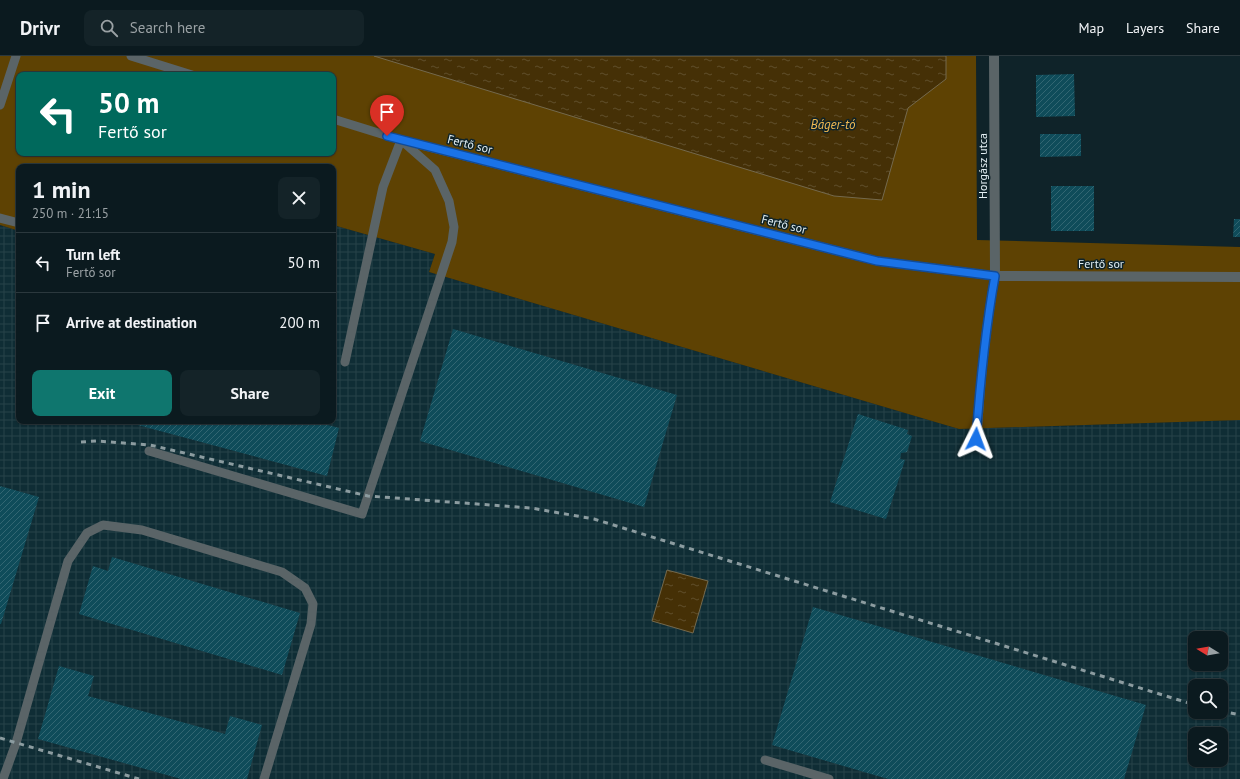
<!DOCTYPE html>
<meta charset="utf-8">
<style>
:root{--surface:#0b1a1f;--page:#142328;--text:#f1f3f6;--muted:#9aa1a4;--line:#2b383d;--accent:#0f766e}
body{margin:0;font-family:"PT Sans",sans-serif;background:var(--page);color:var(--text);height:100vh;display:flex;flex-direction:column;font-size:15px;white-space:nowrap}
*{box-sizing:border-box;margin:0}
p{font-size:13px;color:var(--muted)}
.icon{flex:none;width:22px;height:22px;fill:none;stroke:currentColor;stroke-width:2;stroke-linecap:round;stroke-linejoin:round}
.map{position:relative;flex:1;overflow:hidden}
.side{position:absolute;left:16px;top:108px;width:320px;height:260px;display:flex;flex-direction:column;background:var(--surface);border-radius:8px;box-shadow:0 1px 3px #0004,0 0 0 1px var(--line)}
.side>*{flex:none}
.banner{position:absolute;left:16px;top:16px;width:320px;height:84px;border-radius:8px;box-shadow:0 1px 3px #0004,0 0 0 1px var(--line);background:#00695c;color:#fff;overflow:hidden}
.needle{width:26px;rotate:281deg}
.tools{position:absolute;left:1188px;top:575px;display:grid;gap:8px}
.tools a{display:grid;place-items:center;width:40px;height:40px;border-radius:8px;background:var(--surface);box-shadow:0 1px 3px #0004,0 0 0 1px var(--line);font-size:20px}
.pin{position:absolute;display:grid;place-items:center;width:34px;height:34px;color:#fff;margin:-41px -17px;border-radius:50% 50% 50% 0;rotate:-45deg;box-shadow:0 0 4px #0007}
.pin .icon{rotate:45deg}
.me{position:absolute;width:44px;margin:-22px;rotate:3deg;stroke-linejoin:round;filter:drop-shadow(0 0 3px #0008)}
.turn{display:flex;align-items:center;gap:14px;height:84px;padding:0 16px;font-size:18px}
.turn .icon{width:52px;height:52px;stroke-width:2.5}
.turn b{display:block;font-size:28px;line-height:34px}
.round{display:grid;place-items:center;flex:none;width:42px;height:42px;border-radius:8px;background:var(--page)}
.head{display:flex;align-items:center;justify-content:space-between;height:68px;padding:0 16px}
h1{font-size:24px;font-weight:600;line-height:30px}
.button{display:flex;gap:8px;margin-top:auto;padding:8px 16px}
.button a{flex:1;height:46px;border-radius:8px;background:var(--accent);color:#fff;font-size:16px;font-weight:600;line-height:46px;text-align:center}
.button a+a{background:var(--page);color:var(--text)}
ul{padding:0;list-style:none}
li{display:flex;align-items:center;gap:12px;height:60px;padding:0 16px;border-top:1px solid var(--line)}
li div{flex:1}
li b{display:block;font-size:15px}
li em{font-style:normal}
header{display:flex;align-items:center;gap:24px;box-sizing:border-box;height:56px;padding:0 20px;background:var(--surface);border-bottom:1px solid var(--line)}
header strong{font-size:19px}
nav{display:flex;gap:22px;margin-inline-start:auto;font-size:14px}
.search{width:280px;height:36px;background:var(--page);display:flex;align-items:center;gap:10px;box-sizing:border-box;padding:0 14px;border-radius:8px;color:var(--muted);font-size:15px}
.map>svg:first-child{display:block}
.industrial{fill:url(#industrial-grid);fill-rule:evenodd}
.green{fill:#5e4203;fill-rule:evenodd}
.water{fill:url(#water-ripples);stroke:#74694d}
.building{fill:url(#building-hatch)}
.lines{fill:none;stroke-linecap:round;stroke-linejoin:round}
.lane{stroke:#5a6467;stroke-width:9}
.street{stroke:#5a6467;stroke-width:10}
.rail{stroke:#8c9ca0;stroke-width:3;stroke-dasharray:5 5;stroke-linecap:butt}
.route-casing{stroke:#114b97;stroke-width:10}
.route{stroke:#1a73e8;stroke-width:7}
.labels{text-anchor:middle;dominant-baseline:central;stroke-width:3;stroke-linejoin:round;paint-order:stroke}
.street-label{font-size:12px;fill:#e2eef2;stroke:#0f2329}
.water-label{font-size:13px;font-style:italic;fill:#f0b851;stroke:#0f2329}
</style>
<header>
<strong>Drivr</strong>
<div class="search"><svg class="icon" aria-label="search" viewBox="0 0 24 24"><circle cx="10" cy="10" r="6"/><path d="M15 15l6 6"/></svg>Search here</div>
<nav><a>Map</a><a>Layers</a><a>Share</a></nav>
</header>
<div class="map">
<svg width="1240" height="723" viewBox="0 0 1240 723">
<defs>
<pattern id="industrial-grid" width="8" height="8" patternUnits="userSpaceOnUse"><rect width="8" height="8" fill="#0f2d35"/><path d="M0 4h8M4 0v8" fill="none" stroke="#264249"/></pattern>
<pattern id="water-ripples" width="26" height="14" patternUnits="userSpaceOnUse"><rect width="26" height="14" fill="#453006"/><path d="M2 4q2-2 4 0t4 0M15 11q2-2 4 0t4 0" fill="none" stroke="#604e2b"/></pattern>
<pattern id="building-hatch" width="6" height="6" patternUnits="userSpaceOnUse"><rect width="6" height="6" fill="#0f4c5a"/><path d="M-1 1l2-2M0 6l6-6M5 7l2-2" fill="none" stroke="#326672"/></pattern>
</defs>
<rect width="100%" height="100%" fill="#0f2329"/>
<!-- industrial -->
<path class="industrial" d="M 0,169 L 19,175 L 19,365 L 333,365 L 333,169 L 435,198 L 429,216 L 959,373 L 1240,364 L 1240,723 L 0,723 ZM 1195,582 L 1221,582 L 1221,608 L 1195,608 ZM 1195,630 L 1221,630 L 1221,656 L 1195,656 ZM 1195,678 L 1221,678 L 1221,704 L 1195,704 Z"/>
<!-- green -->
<path class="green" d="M 0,0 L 976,0 L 977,184 L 1240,191 L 1240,364 L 959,373 L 429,216 L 435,198 L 333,169 L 333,111 L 19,111 L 19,175 L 0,169 ZM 19,19 L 333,19 L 333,97 L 19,97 Z"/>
<!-- water -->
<path class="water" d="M 374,0 L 946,0 L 946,23 L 908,52 L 882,144 L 834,140 Z
M 667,514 L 708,525 L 693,577 L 652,565 Z"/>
<!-- building -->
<path class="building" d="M 1074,18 L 1075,60 L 1036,61 L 1036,19 Z
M 1040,78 L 1081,78 L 1081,100 L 1040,101 Z
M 1051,130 L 1094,130 L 1094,175 L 1051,175 Z
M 1234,163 L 1240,163 L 1240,181 L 1233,181 Z
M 453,273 L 677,339 L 644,451 L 420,385 Z
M 858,358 L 908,374 L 907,378 L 912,380 L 907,396 L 901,397 L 900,403 L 905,404 L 886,463 L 830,446 Z
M 135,365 L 313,365 L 339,372 L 327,420 L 134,368 Z
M 0,430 L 39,441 L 1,568 L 0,568 Z
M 112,501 L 300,557 L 282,619 L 79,558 L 93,510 L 108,515 Z
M 813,551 L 1146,649 L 1124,723 L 888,723 L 772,689 Z
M 59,610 L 94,620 L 88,640 L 225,678 L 230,660 L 262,669 L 247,723 L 181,723 L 38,683 Z"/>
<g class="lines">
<!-- lane -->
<path class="lane" d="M 131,0 L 192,19
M 0,49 L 16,0
M 333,63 L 401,84 L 877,205 L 995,220 C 985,275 980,328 977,383
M 0,162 L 19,167
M 149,395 L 362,458 L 452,186 L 454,171 L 449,145 L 435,114 L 401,84 L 383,131 L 345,306
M 765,704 L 829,723
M 3,723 L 16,687 L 68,505 L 87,477 L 103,469 L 142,474 L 282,516 L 305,532 L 313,548 L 311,568 L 264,723"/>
<!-- street -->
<path class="street" d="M 994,0 L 995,220 L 1240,221"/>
<!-- rail -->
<path class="rail" d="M 81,386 L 96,385 L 150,389 L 368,440 L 531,452 L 594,463 L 1195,649
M 1221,655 L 1240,659
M 0,682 L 139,723"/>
</g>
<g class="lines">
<defs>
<path id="route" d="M 387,80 L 877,205 L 995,220 C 985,275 980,328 976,383"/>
</defs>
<!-- route casing -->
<use href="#route" class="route-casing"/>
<!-- route -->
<use href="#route" class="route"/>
</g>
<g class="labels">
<!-- street labels -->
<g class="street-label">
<text transform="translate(470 88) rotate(14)">Fertő sor</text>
<text transform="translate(982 110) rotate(-90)">Horgász utca</text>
<text transform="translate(784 168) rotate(14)">Fertő sor</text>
<text x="1101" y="207">Fertő sor</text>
</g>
<!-- water labels -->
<g class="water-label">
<text x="833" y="68">Báger-tó</text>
</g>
</g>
</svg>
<div class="tools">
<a><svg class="needle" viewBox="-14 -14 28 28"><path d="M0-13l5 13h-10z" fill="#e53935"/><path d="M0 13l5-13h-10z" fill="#9aa1a4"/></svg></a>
<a><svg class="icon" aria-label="search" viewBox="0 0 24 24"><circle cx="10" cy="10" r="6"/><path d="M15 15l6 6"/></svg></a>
<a><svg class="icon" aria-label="layers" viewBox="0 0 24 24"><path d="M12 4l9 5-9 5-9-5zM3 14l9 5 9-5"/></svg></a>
</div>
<div class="pin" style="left:387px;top:80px;background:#d93025"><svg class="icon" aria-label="arrive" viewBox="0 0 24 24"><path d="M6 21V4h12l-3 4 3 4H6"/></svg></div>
<svg class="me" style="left:976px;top:383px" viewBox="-20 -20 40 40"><path d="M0-17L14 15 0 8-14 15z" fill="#1a73e8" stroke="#fff" stroke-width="4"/></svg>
<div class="banner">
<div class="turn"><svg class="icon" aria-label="left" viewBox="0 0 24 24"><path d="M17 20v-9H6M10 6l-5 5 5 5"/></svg><div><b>50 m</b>Fertő sor</div></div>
</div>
<section class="side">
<div class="head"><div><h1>1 min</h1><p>250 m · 21:15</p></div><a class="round"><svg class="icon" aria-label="close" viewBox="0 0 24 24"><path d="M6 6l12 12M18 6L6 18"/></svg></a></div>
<ul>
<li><svg class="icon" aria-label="left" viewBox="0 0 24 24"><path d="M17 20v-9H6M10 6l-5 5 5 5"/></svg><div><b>Turn left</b><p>Fertő sor</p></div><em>50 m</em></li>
<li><svg class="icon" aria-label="arrive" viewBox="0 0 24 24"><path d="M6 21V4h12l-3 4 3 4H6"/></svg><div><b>Arrive at destination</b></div><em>200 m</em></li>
</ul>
<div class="button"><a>Exit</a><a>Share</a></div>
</section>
</div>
